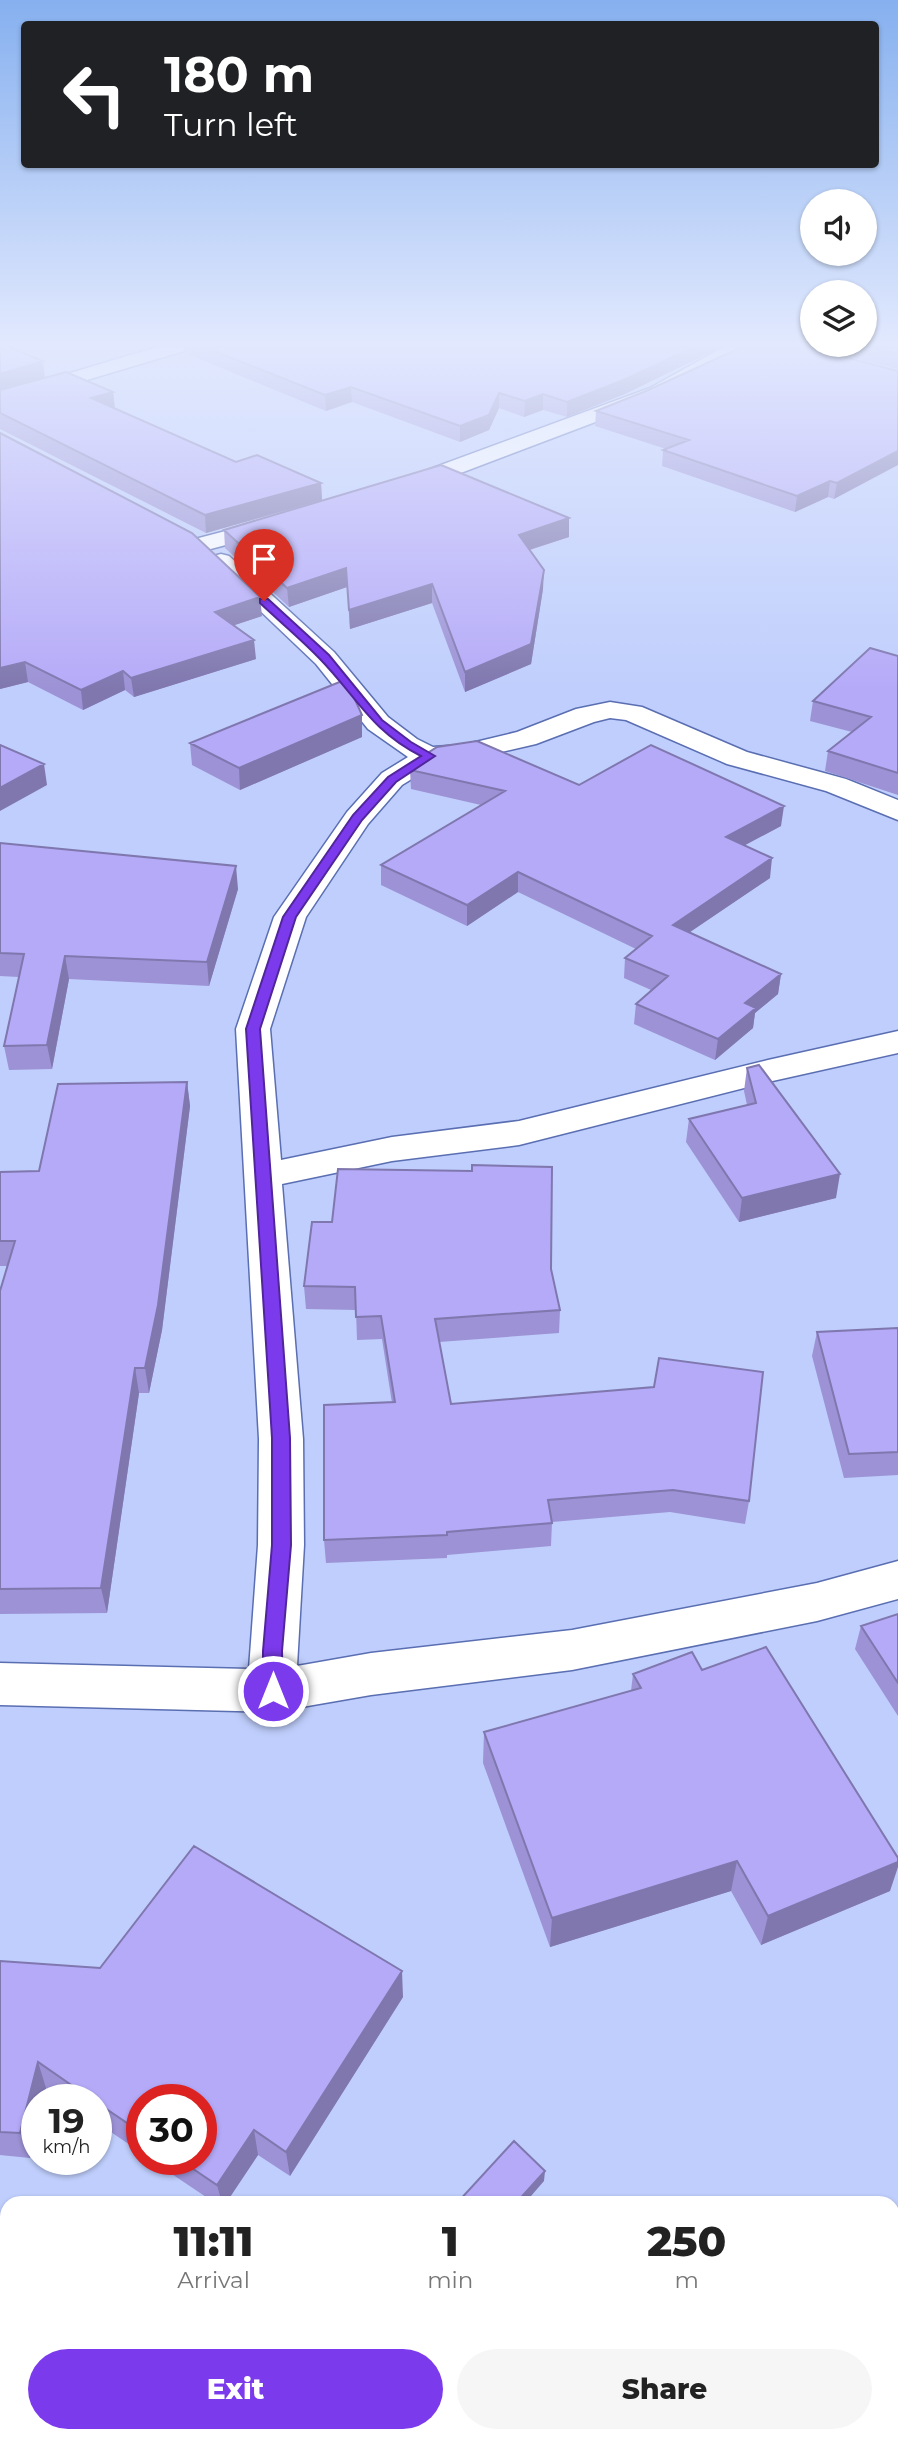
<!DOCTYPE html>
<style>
:root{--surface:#fff;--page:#f6f6f6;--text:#222;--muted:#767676;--accent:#7c3aed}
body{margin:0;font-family:Montserrat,sans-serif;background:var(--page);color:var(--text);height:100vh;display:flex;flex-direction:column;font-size:26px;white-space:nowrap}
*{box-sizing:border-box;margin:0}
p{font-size:23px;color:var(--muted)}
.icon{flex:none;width:38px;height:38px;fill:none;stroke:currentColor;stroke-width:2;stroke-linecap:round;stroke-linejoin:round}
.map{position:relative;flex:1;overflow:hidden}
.side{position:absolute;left:0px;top:2196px;width:900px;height:247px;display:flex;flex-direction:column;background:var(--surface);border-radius:21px 21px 0 0;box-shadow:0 2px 5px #0004}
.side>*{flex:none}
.top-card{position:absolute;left:21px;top:21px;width:858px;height:147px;border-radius:7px;box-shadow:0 2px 5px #0004;background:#202124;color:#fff;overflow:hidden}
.controls{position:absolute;left:800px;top:189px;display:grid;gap:14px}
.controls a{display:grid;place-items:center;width:77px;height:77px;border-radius:50%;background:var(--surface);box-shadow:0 2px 5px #0004;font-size:35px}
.speed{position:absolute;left:21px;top:2084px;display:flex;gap:14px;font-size:35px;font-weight:700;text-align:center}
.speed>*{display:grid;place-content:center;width:91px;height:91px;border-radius:50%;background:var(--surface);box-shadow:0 2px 5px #0004;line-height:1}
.speed small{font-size:18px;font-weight:400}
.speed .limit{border:10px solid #d22;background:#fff;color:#111}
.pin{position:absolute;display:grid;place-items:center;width:60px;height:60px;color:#fff;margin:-72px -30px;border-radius:50% 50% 50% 0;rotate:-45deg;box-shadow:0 0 7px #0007}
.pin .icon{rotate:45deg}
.me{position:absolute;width:77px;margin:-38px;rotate:0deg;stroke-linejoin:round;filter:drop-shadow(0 0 5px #0008)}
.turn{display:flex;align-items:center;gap:24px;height:147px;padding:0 28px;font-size:32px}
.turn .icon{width:91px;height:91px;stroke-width:2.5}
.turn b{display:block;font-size:49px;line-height:60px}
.eta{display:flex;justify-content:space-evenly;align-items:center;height:119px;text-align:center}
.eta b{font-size:42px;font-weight:800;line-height:49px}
.cta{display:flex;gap:14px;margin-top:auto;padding:14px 28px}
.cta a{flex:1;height:80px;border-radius:42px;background:var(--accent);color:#fff;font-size:28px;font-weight:800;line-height:80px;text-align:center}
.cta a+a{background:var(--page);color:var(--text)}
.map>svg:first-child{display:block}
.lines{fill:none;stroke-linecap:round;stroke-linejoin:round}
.minor-casing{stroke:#5a6eb2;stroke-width:3}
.minor{fill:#fff;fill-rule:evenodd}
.wall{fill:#9c92d5}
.shaded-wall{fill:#7f77ae}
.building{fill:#b5aaf8;stroke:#7f77ae;stroke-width:2}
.route{fill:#7c3aed;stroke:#51269a;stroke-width:2}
</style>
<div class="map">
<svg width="898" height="2442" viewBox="0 0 898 2442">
<rect width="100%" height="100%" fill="#bfcefc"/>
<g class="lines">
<defs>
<path id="minor" d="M 157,347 L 187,347 L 184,351 L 0,406 L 0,394 Z
M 729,347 L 760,347 L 757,351 L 732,358 L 664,396 L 408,493 L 392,493 L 389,488 L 392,483 L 650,388 L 718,350 Z
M 275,518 L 283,520 L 287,525 L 283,530 L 203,551 L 195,549 L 191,544 L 195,539 Z
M 221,554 L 229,556 L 334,652 L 388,717 L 417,739 L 433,747 L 463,745 L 517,732 L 576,709 L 610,702 L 642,707 L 747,752 L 846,779 L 898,800 L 898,820 L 826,791 L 727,764 L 626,720 L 610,718 L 594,722 L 536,744 L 463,761 L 436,764 L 402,785 L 368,824 L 306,917 L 270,1029 L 281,1160 L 392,1137 L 519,1121 L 768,1060 L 898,1031 L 898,1053 L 768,1082 L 519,1145 L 392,1161 L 282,1184 L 303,1439 L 304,1545 L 297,1666 L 371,1653 L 572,1630 L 817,1583 L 898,1561 L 898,1599 L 817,1621 L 572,1670 L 371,1695 L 273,1712 L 0,1705 L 0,1663 L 249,1669 L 258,1545 L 259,1439 L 236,1029 L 274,917 L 347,812 L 382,773 L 408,757 L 368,729 L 316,664 L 213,566 L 209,561 L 213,556 Z"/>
</defs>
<!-- minor casing -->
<use href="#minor" class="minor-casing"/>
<!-- minor -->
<use href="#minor" class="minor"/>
</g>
<!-- wall -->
<path class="wall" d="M 0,347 L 45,378 L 113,392 L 115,409 L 236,462 L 321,483 L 322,500 L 569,518 L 569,537 L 530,550 L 543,589 L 531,664 L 465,692 L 432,603 L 350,629 L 347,587 L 289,607 L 225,548 L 224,530 L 321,501 L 206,533 L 0,429 Z
M 184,347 L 725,347 L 715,350 L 625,394 L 567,417 L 543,410 L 524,417 L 499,408 L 489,430 L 460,442 L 352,402 L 326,411 L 185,353 Z
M 808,347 L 898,347 L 898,369 Z
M 898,371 L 834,499 L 828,497 L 795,512 L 662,466 L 663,450 L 666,449 L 595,426 L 596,411 L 646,391 Z
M 0,433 L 262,616 L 234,625 L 256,659 L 134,697 L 125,690 L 83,710 L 28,682 L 0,689 Z
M 898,656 L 898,795 L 825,771 L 828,751 L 852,732 L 810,721 L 813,701 Z
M 362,715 L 362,737 L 240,790 L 192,765 L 190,743 Z
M 410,770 L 579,785 L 781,826 L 744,845 L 770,878 L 689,932 L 781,974 L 778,994 L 755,1013 L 753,1028 L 715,1060 L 634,1024 L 636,1004 L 651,990 L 624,978 L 625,958 L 636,949 L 518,892 L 467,926 L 381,885 L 381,865 L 481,805 L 411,789 Z
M 0,843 L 238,889 L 209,986 L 69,979 L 52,1069 L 9,1070 L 4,1046 L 19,977 L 0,976 Z
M 747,1068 L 836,1198 L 739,1222 L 686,1142 L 689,1119 L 747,1105 L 744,1091 Z
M 187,1082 L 190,1106 L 162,1330 L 149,1393 L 139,1393 L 107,1613 L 0,1614 L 0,1291 L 7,1266 L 0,1266 L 0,1172 L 39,1171 Z
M 551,1269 L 560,1310 L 559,1333 L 439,1342 L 451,1404 L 749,1501 L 745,1524 L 670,1512 L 552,1522 L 551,1546 L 447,1555 L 447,1558 L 326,1563 L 324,1540 L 392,1403 L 382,1339 L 357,1340 L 356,1310 L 306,1309 L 304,1286 Z
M 898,1328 L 898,1475 L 844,1478 L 812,1356 L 817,1332 Z
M 898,1614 L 898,1716 L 855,1649 L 861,1626 Z
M 702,1670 L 890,1891 L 761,1945 L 731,1891 L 550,1947 L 483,1763 L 484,1732 L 631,1691 L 633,1674 Z
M 0,1961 L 403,1997 L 290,2176 L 258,2155 L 226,2203 L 215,2203 L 151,2160 L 201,2160 L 142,2100 L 142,2153 L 96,2122 L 96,2100 L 64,2100 L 46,2088 L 44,2100 L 37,2100 L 37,2129 L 30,2158 L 0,2155 Z
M 467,2436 L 625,2436 L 613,2442 L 469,2442 Z"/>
<!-- shaded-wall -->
<path class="shaded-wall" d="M 694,347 L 725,347 L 715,350 L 625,394 L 567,417 L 567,402 Z
M 43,361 L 45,378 L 0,391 L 0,374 Z
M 351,387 L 352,402 L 326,411 L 325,395 Z
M 113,392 L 115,409 L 91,398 Z
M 499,393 L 499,408 L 489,430 L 460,442 L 460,426 Z
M 543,394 L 543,410 L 524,417 L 525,401 Z
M 898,451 L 898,465 L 834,499 L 837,483 Z
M 830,481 L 828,497 L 795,512 L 797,496 Z
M 321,483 L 322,500 L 206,533 L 205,515 Z
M 569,518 L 569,537 L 519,553 L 519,535 Z
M 346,568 L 347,587 L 289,607 L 287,588 Z
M 544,570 L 543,589 L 531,664 L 465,692 L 465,672 Z
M 432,584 L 432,603 L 350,629 L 349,610 Z
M 260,597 L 262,616 L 217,631 L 215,612 Z
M 254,640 L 256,659 L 134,697 L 131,678 Z
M 25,662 L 28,682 L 0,689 L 0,668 Z
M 123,671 L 125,690 L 83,710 L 81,690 Z
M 362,715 L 362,737 L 240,790 L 239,768 Z
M 44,764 L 47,785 L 0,811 L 0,788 Z
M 784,806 L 781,826 L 723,857 L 726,837 Z
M 772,858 L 770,878 L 671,945 L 673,925 Z
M 236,866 L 238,889 L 209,986 L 207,962 Z
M 518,872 L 518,892 L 467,926 L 467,905 Z
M 65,956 L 69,979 L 52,1069 L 47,1045 Z
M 781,974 L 778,994 L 755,1013 L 753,1028 L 715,1060 L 718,1039 L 745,1003 Z
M 187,1082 L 190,1106 L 162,1330 L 149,1393 L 145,1368 Z
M 840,1174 L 836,1198 L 739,1222 L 742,1198 Z
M 135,1368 L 139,1393 L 107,1613 L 101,1588 Z
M 737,1861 L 731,1891 L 550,1947 L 552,1918 Z
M 898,1862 L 898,1867 L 890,1891 L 761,1945 L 768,1916 Z
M 402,1971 L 403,1997 L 290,2176 L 286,2152 Z
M 38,2062 L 46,2088 L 44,2100 L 37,2100 L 37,2129 L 30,2158 L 20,2133 Z
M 254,2130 L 258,2155 L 226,2203 L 222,2203 L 217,2185 Z
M 545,2171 L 544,2181 L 525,2203 L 516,2203 Z
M 595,2436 L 625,2436 L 613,2442 L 583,2442 Z"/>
<!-- building -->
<path class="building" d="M 0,347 L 9,347 L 43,361 L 0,374 Z
M 204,347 L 694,347 L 626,379 L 567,402 L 543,394 L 525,401 L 499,393 L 489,415 L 460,426 L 351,387 L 325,395 Z
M 742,347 L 805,347 L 898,371 L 898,451 L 837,483 L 830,481 L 797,496 L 663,450 L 689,440 L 596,411 L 646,391 Z
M 870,347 L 898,347 L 898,354 Z
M 66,372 L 113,392 L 91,398 L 236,462 L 257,455 L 321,483 L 205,515 L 0,413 L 0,390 Z
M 0,433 L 192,533 L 260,597 L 215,612 L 254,640 L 131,678 L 123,671 L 81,690 L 25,662 L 0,668 Z
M 441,465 L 569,518 L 519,535 L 544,570 L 531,644 L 465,672 L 432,584 L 349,610 L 346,568 L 287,588 L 224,530 Z
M 870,648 L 898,656 L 898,773 L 828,751 L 871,717 L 813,701 Z
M 342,681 L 352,693 L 362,715 L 239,768 L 190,743 Z
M 477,741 L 579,785 L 651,745 L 784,806 L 726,837 L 772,858 L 673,925 L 781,974 L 745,1003 L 756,1008 L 718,1039 L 636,1004 L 668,976 L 625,958 L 652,936 L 518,872 L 467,905 L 381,865 L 505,791 L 410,770 L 423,756 L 437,747 Z
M 0,745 L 44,764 L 0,788 Z
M 0,843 L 236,866 L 207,962 L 65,956 L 47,1045 L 4,1046 L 24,954 L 0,953 Z
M 759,1065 L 840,1174 L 742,1198 L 689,1119 L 756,1103 L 747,1068 Z
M 187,1082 L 158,1305 L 145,1368 L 135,1368 L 101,1588 L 0,1589 L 0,1291 L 15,1241 L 0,1241 L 0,1172 L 39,1171 L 58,1084 Z
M 472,1165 L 552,1167 L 551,1269 L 560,1310 L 435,1319 L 451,1404 L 654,1387 L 659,1358 L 763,1372 L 749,1501 L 673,1490 L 548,1500 L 552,1523 L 447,1532 L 447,1535 L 324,1540 L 324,1405 L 395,1402 L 381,1316 L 356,1317 L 355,1287 L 304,1286 L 312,1222 L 332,1222 L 338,1169 L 472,1171 Z
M 898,1328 L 898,1452 L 849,1454 L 817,1332 Z
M 898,1614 L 898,1683 L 861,1626 Z
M 766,1647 L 898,1858 L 898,1862 L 768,1916 L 737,1861 L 552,1918 L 484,1732 L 641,1688 L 633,1674 L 692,1652 L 702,1670 Z
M 194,1846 L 402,1971 L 286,2152 L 254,2130 L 217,2185 L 180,2160 L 201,2160 L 201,2100 L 142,2100 L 142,2133 L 96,2102 L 96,2100 L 93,2100 L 38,2062 L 20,2133 L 0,2132 L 0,1961 L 100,1968 Z
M 514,2141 L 545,2171 L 516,2203 L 457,2203 Z
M 898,2411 L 898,2442 L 780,2442 L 803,2436 L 892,2436 L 892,2413 Z
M 473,2436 L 595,2436 L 583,2442 L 475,2442 Z"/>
<!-- sky -->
<linearGradient id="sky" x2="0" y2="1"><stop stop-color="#86b0ef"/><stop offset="0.5" stop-color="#e2e9fe"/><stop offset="1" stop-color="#e2e9fe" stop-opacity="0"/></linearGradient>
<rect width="898" height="689" fill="url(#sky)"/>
<!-- route -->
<path class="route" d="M 260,599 L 268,599 L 329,655 L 382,720 L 411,742 L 435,756 L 396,782 L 362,820 L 296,917 L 260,1029 L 290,1438 L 291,1545 L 282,1651 L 283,1691 L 280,1697 L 273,1699 L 266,1697 L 263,1691 L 263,1651 L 272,1545 L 272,1438 L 246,1029 L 283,917 L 353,815 L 388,777 L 421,756 C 371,731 357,697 320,659 C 301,639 280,622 260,603 Z"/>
</svg>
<div class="controls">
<a><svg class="icon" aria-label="sound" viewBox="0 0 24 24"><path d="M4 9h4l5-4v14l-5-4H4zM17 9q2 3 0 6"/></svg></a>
<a><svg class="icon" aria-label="layers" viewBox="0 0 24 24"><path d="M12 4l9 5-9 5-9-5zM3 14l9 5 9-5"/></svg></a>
</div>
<div class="speed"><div>19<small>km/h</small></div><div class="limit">30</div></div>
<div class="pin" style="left:264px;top:601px;background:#d93025"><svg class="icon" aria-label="arrive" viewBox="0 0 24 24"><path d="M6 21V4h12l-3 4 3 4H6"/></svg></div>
<svg class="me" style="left:273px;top:1691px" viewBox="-20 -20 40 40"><circle r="17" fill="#7c3aed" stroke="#fff" stroke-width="3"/><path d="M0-11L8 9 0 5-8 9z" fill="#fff"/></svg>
<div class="top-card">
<div class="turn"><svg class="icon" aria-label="left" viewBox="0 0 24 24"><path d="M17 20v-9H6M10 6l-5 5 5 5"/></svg><div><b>180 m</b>Turn left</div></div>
</div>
<section class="side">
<div class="eta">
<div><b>11:11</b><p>Arrival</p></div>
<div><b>1</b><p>min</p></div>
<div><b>250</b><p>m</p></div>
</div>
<div class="cta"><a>Exit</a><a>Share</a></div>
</section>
</div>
